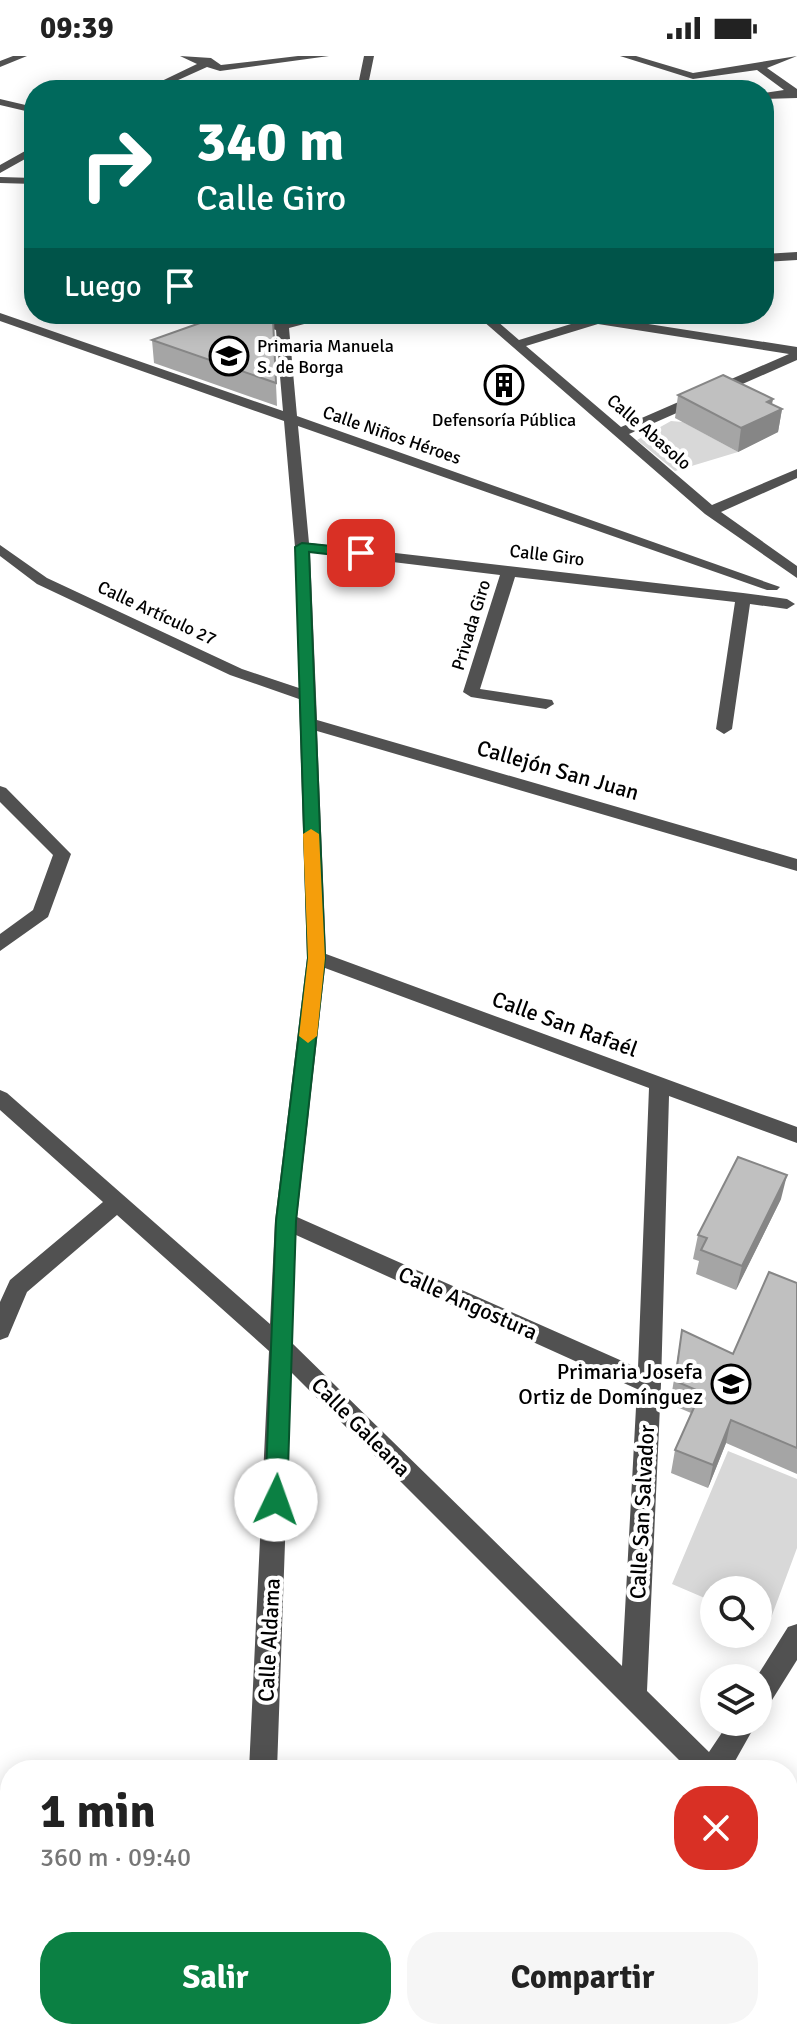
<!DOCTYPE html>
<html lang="es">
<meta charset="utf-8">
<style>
:root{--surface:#fff;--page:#f6f6f6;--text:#222;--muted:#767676;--accent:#0b8043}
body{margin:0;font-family:Signika,sans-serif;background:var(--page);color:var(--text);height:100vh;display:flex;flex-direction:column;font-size:30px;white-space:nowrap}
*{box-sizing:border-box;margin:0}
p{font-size:26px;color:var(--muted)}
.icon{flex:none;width:44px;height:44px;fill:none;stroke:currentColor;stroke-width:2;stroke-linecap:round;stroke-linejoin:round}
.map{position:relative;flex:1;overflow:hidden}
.panel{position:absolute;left:0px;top:1704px;width:798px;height:280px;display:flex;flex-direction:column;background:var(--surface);border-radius:32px 32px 0 0;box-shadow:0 4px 20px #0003}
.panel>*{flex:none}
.guide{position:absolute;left:24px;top:24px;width:750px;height:244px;border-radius:32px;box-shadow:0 4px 20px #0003;background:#00695c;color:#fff;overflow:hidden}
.tools{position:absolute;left:700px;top:1520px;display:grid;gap:16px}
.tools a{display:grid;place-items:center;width:72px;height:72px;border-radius:50%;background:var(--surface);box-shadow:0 4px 20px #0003;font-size:40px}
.pin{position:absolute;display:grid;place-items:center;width:68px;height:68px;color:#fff;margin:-34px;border-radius:16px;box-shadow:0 4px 12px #0006}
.me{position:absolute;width:88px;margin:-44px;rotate:3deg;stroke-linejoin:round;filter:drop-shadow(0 0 6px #0008)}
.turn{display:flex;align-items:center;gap:28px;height:168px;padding:0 40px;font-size:36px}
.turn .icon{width:104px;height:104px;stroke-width:2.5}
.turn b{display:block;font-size:56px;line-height:68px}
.then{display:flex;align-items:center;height:76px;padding:0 40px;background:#0003;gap:16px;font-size:30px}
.round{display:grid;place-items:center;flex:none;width:84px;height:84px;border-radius:32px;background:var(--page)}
.headline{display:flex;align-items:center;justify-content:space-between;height:136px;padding:0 40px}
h1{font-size:48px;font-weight:700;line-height:60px}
.button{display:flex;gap:16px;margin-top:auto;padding:16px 40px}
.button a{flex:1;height:92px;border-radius:32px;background:var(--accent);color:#fff;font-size:32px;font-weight:700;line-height:92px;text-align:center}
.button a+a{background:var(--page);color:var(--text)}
.status{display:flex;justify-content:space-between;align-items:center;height:56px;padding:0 40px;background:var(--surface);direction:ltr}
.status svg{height:22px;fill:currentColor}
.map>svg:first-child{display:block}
.green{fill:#d8d8d8}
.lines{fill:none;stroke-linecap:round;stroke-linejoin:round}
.minor{fill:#515151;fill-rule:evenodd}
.wall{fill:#a5a5a5}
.shaded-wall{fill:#868686}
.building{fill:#c0c0c0;stroke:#868686;stroke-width:2}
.route{fill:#0b8043;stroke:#07532c;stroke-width:2}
.slow{fill:#f59e0b}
.labels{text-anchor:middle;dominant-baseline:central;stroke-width:8;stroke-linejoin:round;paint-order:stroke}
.far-poi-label{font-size:18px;fill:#000;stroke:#fff;text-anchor:start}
.far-street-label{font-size:18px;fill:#000;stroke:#fff}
.street-label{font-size:22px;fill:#000;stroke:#fff}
.poi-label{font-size:22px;fill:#000;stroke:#fff;text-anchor:end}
</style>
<div class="status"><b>09:39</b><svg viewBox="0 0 49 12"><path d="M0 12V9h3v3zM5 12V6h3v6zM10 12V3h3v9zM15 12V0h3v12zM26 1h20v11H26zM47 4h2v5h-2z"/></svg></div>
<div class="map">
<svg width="797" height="1984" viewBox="0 0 797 1984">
<rect width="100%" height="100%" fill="#fff"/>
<!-- green -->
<path class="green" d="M 671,365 L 683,366 L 738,396 L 675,415 L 637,384 Z
M 728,1395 L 797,1423 L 797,1492 L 768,1570 L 758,1566 L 758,1534 L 714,1534 L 714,1546 L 672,1528 Z"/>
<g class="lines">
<!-- minor -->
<path class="minor" d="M 13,0 L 27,0 L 0,11 L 0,5 Z
M 180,0 L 211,2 L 221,9 L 298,0 L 329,0 L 220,15 L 207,11 L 156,34 L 143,34 L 197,8 Z
M 364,0 L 374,0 L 367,34 L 357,34 Z
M 620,0 L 636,0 L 693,17 L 797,0 L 767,12 L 797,33 L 797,42 L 764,43 L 764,37 L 784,34 L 757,14 L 693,23 Z
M 0,43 L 34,51 L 34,57 L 0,49 Z
M 34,90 L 34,98 L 0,117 L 0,109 Z
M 0,121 L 34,122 L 34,128 L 0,127 Z
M 797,196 L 797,204 L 764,206 L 764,198 Z
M 0,257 L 283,355 L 276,274 L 267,271 L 277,266 L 281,258 L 293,258 L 291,263 L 318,258 L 342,258 L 289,272 L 297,360 L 780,531 L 777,534 L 767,534 L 298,370 L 309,487 L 743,537 L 787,543 L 795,548 L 787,553 L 750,548 L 732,673 L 724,678 L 716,673 L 735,546 L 515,521 L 480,633 L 552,644 L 554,648 L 546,653 L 471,641 L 463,636 L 500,519 L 310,496 L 317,664 L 797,803 L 797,815 L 317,675 L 326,898 L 797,1071 L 797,1087 L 669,1040 L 661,1328 L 647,1635 L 709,1696 L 729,1666 L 757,1666 L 730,1714 L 689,1714 L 291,1316 L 277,1714 L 249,1714 L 269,1295 L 117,1159 L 27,1236 L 8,1281 L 0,1284 L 0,1246 L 10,1224 L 103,1146 L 0,1054 L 0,1034 L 7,1037 L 270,1268 L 275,1165 L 307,902 L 299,643 L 230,619 L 37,528 L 0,500 L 0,489 L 47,522 L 242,613 L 299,632 L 295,491 L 284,365 L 0,265 ZM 325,912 L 649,1032 L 638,1312 L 297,1161 ZM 296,1179 L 637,1333 L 622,1610 L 292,1287 Z
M 475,258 L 489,258 L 519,284 L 597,260 L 797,291 L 797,304 L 629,378 L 712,449 L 797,413 L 797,422 L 721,456 L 797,510 L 797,522 L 705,458 ZM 598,268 L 789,298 L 621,371 L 526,290 Z
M 0,730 L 6,732 L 71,798 L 48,861 L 0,895 L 0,878 L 33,854 L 53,799 L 0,746 Z
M 797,1568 L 797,1604 L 767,1652 L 758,1656 L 756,1622 L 788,1571 Z
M 788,1783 L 797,1787 L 797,1820 L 788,1816 Z
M 236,1974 L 266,1974 L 265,1984 L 235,1984 Z
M 348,1974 L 387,1974 L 383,1984 L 344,1984 Z"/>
</g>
<!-- wall -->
<path class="wall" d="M 273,263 L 277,350 L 154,307 L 152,284 Z
M 678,339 L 772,348 L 782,353 L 778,376 L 738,396 L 675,362 Z
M 781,1143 L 736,1234 L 696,1218 L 699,1205 L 693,1203 L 698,1179 Z
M 797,1227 L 797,1418 L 726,1387 L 708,1432 L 671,1417 L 675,1394 L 691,1357 L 670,1348 L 682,1274 L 733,1298 Z"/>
<!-- shaded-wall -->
<path class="shaded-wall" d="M 773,343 L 770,359 L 782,353 L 778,376 L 738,396 L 741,372 L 767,346 Z
M 787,1119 L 781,1143 L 736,1234 L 742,1210 Z
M 731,1364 L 726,1387 L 708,1432 L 713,1409 Z"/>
<!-- building -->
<path class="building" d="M 263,259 L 273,263 L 276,327 L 152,284 L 200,267 Z
M 723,319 L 773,343 L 767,346 L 782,353 L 741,372 L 678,339 Z
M 738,1101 L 787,1119 L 742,1210 L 701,1194 L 707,1182 L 698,1179 Z
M 769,1216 L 797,1227 L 797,1392 L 731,1364 L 713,1409 L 675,1394 L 701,1336 L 675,1325 L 682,1274 L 733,1298 Z"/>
<!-- route -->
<path class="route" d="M 302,487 L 361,493 L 368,497 L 361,502 L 309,496 L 325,902 L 296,1165 L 287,1444 L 284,1451 L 276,1454 L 268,1451 L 265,1444 L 276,1165 L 308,902 L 295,491 Z"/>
<!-- slow -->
<path class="slow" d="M 311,773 L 319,778 L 325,902 L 317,980 L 308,987 L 299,980 L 308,902 L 303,778 Z"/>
<!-- icons -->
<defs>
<symbol id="school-ring" viewBox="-11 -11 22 22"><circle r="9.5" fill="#fff" stroke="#000" stroke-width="1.5"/><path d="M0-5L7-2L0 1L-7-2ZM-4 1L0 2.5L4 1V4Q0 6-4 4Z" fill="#000"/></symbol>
<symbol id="building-ring" viewBox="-11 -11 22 22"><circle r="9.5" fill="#fff" stroke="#000" stroke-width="1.5"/><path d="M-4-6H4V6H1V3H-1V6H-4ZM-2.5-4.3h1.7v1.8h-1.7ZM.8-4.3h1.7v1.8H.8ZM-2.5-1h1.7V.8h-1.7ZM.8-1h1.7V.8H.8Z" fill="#000"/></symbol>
</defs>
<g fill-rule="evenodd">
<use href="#school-ring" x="207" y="278" width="44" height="44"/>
<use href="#building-ring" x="482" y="307" width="44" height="44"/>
<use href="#school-ring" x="709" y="1306" width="44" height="44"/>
</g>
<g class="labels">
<!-- far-poi labels -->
<g class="far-poi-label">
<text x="257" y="290">Primaria Manuela<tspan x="257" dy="21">S. de Borga</tspan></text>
<text x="504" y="364" text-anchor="middle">Defensoría Pública</text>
</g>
<!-- far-street labels -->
<g class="far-street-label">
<text transform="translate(649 376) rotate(41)">Calle Abasolo</text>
<text transform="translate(392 379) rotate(19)">Calle Niños Héroes</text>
<text transform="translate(547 499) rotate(7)">Calle Giro</text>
<text transform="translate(157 557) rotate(25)">Calle Artículo 27</text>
<text transform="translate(471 569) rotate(-73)">Privada Giro</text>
</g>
<!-- street labels -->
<g class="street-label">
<text transform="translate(558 714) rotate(16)">Callejón San Juan</text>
<text transform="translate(565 968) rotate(20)">Calle San Rafaél</text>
<text transform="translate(468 1247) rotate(24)">Calle Angostura</text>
<text transform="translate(361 1371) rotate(45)">Calle Galeana</text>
<text transform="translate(642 1456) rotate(-87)">Calle San Salvador</text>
<text transform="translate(269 1584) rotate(-87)">Calle Aldama</text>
</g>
<!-- poi labels -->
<g class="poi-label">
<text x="703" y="1315">Primaria Josefa<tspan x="703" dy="25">Ortiz de Domínguez</tspan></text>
</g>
</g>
</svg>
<div class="tools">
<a><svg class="icon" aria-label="search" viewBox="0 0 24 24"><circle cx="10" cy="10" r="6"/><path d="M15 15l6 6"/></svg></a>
<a><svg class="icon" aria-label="layers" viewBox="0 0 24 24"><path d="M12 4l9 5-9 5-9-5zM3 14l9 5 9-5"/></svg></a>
</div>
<div class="pin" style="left:361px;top:497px;background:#d93025"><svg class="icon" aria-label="arrive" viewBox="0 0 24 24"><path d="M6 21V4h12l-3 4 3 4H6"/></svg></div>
<svg class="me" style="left:276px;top:1444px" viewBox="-20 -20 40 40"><circle r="19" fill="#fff"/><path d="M0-13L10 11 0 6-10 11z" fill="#0b8043"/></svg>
<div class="guide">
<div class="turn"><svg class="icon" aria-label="right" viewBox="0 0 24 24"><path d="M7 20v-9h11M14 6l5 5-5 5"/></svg><div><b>340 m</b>Calle Giro</div></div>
<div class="then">Luego<svg class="icon" aria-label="arrive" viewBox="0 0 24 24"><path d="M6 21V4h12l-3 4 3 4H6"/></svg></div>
</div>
<section class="panel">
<div class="headline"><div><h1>1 min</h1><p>360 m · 09:40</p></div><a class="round" style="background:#d93025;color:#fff"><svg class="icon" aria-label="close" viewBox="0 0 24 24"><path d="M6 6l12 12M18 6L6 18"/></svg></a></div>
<div class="button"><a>Salir</a><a>Compartir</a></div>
</section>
</div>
